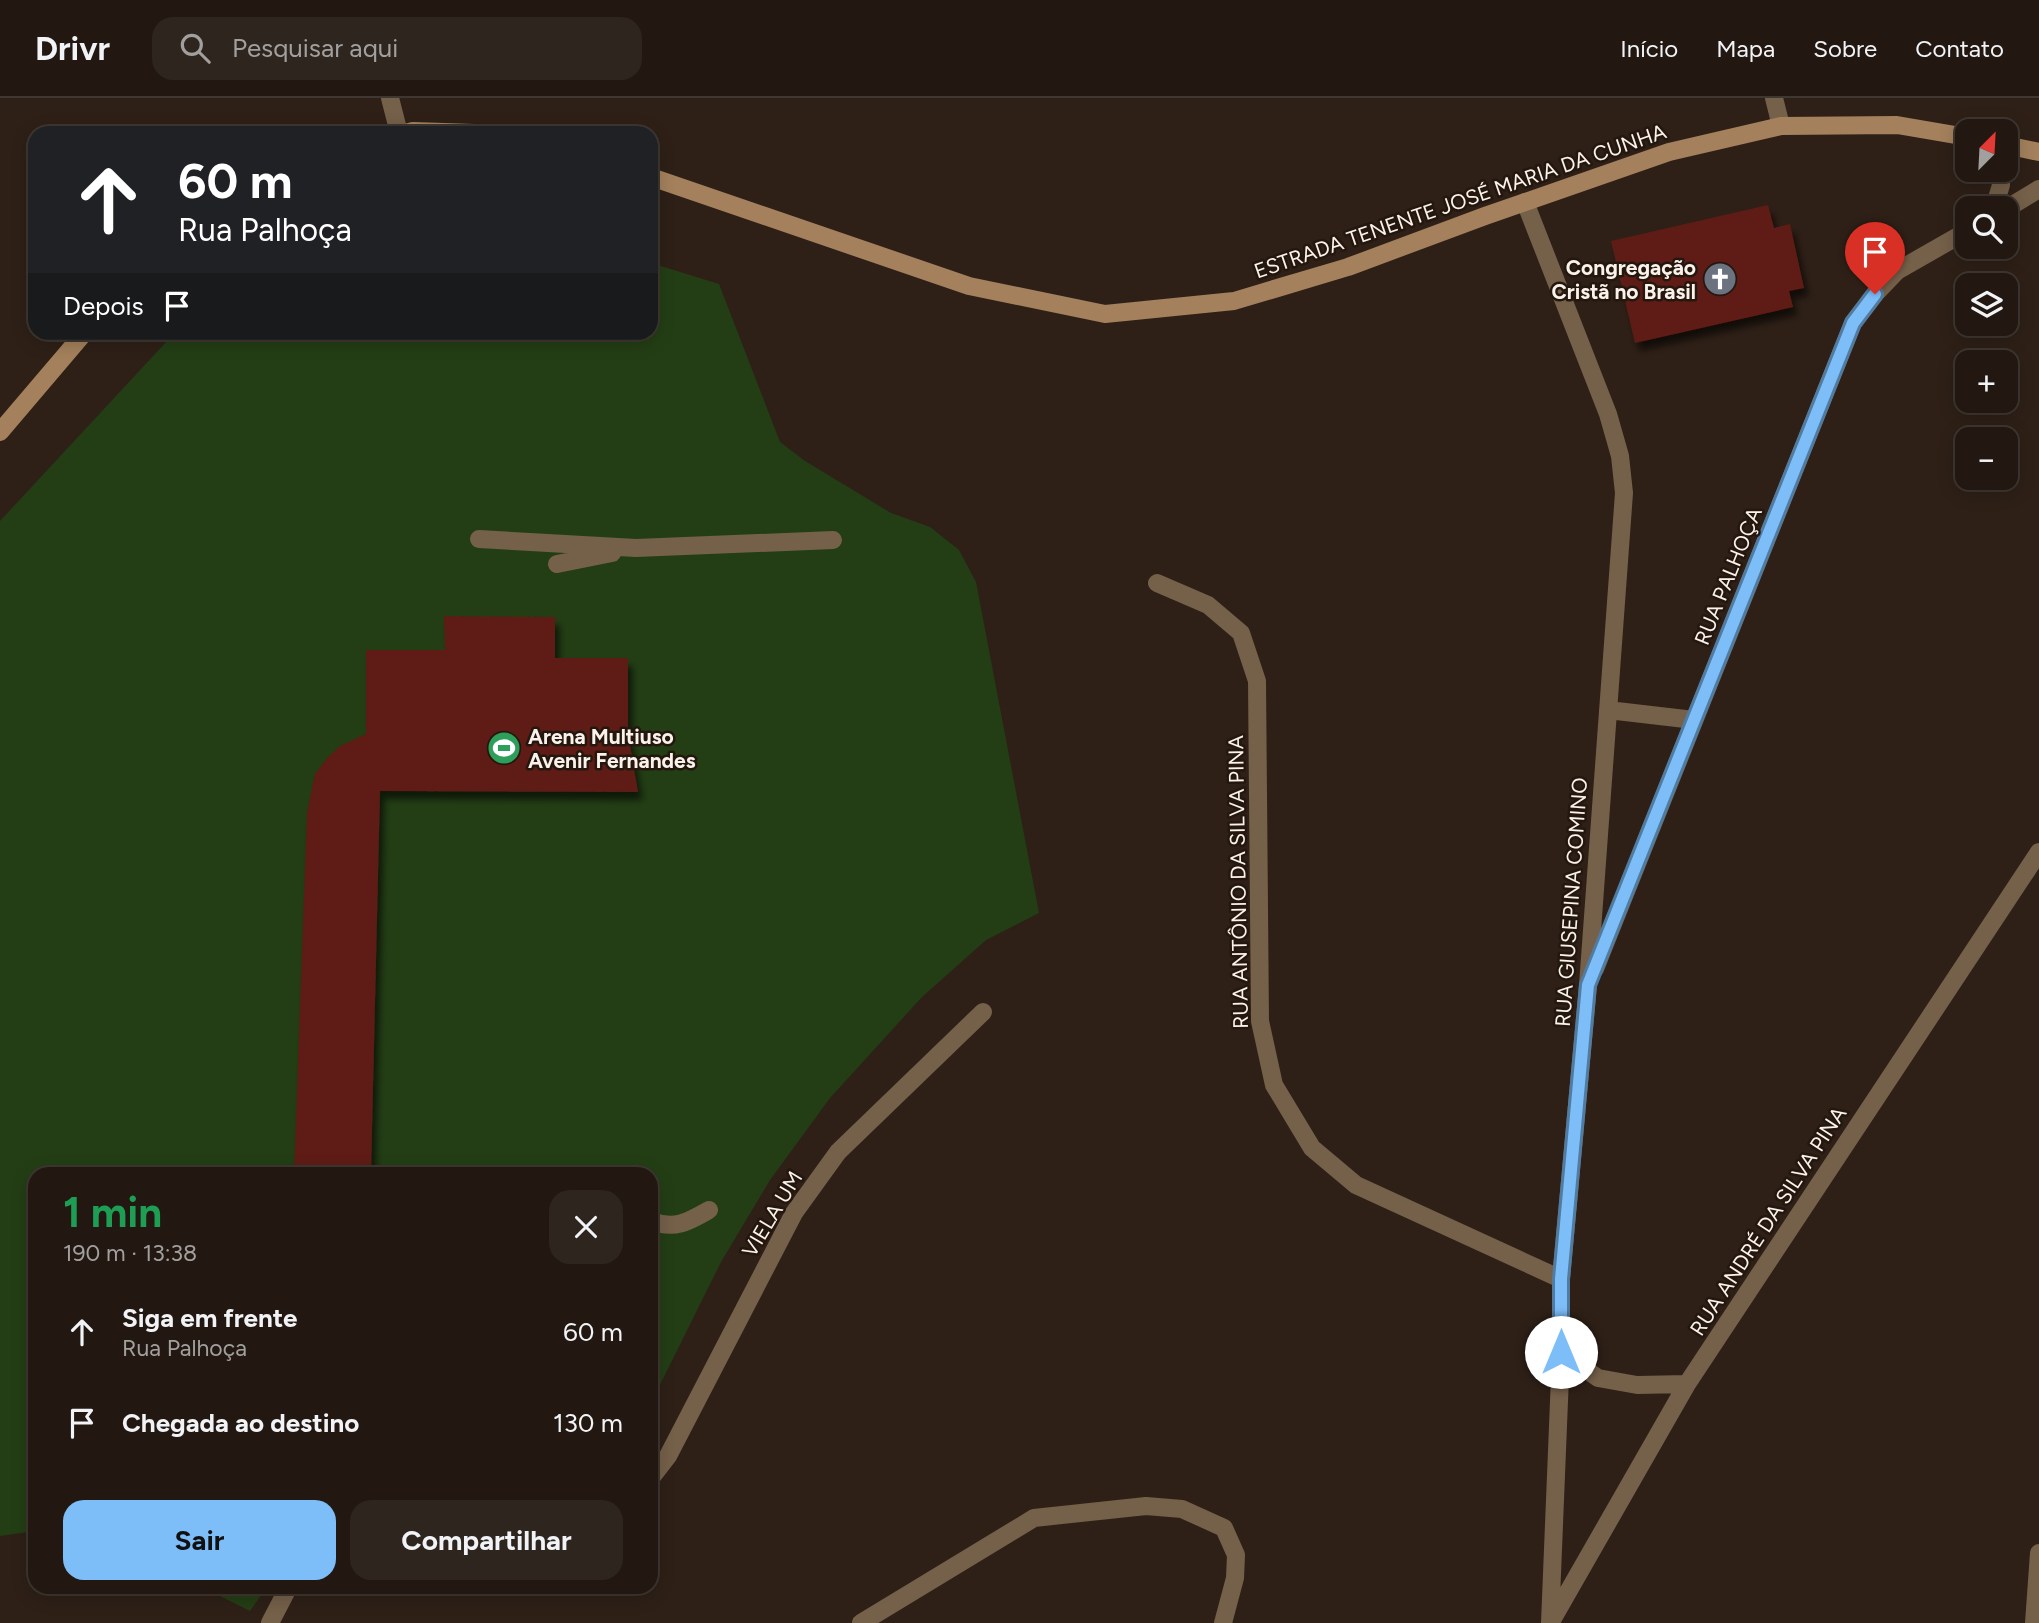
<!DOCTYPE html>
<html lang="pt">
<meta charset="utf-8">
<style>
:root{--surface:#221811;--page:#2e251f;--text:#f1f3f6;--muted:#a2a09f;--line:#3f3731;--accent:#7dbef9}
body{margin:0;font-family:Figtree,sans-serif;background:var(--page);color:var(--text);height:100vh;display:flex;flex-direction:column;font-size:26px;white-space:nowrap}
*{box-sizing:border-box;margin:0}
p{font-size:23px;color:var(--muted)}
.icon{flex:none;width:38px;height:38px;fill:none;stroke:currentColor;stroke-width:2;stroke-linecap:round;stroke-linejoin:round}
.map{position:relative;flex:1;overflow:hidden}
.panel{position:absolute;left:28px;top:1069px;width:630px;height:427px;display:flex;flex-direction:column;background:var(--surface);border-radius:21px;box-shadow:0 4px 18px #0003,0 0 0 2px var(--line)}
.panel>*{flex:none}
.hud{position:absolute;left:28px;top:28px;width:630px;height:214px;border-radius:21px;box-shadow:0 4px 18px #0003,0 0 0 2px var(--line);background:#202124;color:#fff;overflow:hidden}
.needle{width:46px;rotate:24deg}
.controls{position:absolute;left:1955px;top:21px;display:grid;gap:14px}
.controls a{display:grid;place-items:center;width:63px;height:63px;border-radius:14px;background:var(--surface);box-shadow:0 4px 18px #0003,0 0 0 2px var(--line);font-size:35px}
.pin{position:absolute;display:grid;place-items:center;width:60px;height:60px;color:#fff;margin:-72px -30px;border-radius:50% 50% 50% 0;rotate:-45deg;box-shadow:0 0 7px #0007}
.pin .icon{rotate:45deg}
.me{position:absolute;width:77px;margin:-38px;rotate:0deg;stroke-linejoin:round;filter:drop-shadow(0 0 5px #0008)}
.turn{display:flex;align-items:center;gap:24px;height:147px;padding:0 35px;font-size:32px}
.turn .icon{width:91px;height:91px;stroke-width:2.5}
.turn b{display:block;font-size:49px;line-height:60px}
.then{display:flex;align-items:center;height:66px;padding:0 35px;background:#0003;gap:14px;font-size:26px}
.round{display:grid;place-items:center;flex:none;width:74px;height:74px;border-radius:21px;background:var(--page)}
.overview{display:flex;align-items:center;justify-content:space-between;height:119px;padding:0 35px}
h1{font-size:42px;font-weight:700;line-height:52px;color:#1e9e55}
.button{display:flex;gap:14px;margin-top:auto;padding:14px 35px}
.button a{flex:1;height:80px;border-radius:21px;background:var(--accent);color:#111;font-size:28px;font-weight:700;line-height:80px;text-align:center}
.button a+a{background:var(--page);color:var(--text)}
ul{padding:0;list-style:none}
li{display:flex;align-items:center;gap:21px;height:91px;padding:0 35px}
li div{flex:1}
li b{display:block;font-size:26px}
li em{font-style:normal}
header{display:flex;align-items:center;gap:42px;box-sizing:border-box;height:98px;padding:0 35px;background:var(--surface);border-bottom:2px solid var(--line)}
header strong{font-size:33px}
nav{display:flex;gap:38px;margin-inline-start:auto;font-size:24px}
.search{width:490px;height:63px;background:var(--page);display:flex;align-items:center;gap:18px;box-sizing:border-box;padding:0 24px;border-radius:21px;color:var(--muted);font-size:26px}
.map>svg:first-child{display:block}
.green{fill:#233e15}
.building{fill:#5e1c12;filter:url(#shadow)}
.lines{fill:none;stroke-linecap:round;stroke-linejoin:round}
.service{stroke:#756049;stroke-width:18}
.minor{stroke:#756049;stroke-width:18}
.secondary{stroke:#a4815c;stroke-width:18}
.route-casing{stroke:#517ca2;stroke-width:18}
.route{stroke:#7dbef9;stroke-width:12}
.labels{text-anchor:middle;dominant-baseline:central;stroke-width:5;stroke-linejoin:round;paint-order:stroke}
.street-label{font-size:21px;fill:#fbf2ec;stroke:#24170e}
.poi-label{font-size:21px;font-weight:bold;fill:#fbf2ec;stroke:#24170e;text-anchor:end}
</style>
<header>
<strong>Drivr</strong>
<div class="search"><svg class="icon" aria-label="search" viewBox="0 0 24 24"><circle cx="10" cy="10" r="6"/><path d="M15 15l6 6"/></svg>Pesquisar aqui</div>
<nav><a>Início</a><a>Mapa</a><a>Sobre</a><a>Contato</a></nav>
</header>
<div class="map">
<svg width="2039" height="1525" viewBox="0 0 2039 1525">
<defs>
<filter id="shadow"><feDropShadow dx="4.5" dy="8" stdDeviation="3.5" flood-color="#0009"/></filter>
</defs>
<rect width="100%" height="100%" fill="#2e2017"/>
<!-- green -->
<path class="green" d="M 651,165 L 719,186 L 780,344 L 805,363 L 891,415 L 930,429 L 959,452 L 976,484 L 1039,815 L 986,842 L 922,899 L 830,1000 L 770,1082 L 721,1164 L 651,1305 L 651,1076 L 35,1076 L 35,1433 L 0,1438 L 0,423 L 168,242 L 178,235 L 651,234 Z
M 202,1489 L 267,1489 L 250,1513 Z"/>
<!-- building -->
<path class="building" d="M 1768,107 L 1774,130 L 1790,126 L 1804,190 L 1789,193 L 1793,209 L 1635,245 L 1611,143 Z
M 444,518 L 555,519 L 555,560 L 628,560 L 628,636 L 638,694 L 380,693 L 371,1076 L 294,1076 L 307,714 L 315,676 L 328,659 L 340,648 L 366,636 L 366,552 L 445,552 Z"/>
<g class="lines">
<!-- service -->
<path class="service" d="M 390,0 L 399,35
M 479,441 L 636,450 L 833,442
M 557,466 L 612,455
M 651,1123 C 675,1132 688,1124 709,1112"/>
<!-- minor -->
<path class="minor" d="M 1774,0 L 1781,28
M 1525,104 L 1608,316 L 1620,358 L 1624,395 L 1588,887 L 1561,1181 L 1561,1254 L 1550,1525
M 1994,110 L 2001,87 L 1999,72
M 2006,111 L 2039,91
M 1157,485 L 1208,507 L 1241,535 L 1257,583 L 1260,923 L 1274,987 L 1312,1050 L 1356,1087 L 1561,1181
M 1608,612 L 1694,622
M 1595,871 L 1853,225 L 1875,196 L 1897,173 L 1967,133
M 1561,1254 L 1598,1280 L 1637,1287 L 1687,1286
M 651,1380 L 668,1358 L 794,1115 L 838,1054 L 983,914
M 1552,1522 L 1687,1286 L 2039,754
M 270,1525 L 286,1494 L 290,1489
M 861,1525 L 1034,1420 L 1146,1408 L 1182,1411 L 1224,1430 L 1236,1457 L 1235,1480 L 1223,1525
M 2034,1525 L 2039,1455"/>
<!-- secondary -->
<path class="secondary" d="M 406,35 L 413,33 L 474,35
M 2006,47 L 2039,54
M 651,79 L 969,188 L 1105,216 L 1234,203 L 1348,169 L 1485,118 L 1669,54 L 1781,28 L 1897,27 L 1967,39
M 0,334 L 85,234"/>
</g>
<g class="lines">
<defs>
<path id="route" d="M 1561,1254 L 1561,1181 L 1588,887 L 1853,225 L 1875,196"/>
</defs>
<!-- route casing -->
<use href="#route" class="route-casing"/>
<!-- route -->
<use href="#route" class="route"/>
</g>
<!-- icons -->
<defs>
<symbol id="church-disc" viewBox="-11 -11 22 22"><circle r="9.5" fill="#6b7280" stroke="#24170e"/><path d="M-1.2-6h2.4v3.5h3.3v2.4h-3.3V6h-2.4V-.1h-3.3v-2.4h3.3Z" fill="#fff"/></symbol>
<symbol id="stadium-disc" viewBox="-11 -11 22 22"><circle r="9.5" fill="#2e9e5b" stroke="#24170e"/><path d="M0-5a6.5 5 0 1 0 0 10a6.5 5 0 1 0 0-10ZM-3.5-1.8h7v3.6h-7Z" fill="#fff"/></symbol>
</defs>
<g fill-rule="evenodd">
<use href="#church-disc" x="1701" y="162" width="38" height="38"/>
<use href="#stadium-disc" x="485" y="631" width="38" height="38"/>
</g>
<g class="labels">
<!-- street labels -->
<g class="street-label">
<text transform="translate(1460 103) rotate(-19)">ESTRADA TENENTE JOSÉ MARIA DA CUNHA</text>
<text transform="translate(1728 478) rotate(-68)">RUA PALHOÇA</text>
<text transform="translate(1238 784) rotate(-91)">RUA ANTÔNIO DA SILVA PINA</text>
<text transform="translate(1571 804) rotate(-86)">RUA GIUSEPINA COMINO</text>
<text transform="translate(772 1116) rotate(-59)">VIELA UM</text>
<text transform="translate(1768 1123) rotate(-57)">RUA ANDRÉ DA SILVA PINA</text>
</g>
<!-- poi labels -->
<g class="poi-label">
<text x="1696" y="169">Congregação<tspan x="1696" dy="24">Cristã no Brasil</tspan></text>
<text x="528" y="638" text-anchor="start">Arena Multiuso<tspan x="528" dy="24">Avenir Fernandes</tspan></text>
</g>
</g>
</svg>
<div class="controls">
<a><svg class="needle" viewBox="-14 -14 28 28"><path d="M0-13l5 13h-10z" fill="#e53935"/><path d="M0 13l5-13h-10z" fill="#a2a09f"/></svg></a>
<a><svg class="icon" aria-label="search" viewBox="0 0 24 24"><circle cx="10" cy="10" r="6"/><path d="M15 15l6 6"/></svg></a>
<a><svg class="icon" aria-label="layers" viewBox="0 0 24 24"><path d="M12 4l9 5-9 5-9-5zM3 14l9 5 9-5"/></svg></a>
<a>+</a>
<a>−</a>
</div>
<div class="pin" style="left:1875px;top:196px;background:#d93025"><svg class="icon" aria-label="arrive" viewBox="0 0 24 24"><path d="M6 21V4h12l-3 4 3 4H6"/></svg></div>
<svg class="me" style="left:1561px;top:1254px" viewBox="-20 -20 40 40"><circle r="19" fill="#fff"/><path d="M0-13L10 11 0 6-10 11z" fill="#7dbef9"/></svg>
<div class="hud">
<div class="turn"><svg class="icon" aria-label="ahead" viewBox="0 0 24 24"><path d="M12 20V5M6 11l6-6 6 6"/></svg><div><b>60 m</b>Rua Palhoça</div></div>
<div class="then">Depois<svg class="icon" aria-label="arrive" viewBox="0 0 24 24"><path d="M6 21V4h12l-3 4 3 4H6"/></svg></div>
</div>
<section class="panel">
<div class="overview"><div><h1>1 min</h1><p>190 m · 13:38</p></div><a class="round"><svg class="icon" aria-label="close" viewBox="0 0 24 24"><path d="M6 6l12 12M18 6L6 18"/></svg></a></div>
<ul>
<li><svg class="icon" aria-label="ahead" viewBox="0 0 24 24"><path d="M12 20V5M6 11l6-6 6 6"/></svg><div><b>Siga em frente</b><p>Rua Palhoça</p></div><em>60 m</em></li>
<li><svg class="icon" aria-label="arrive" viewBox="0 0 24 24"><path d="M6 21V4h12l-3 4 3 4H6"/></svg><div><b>Chegada ao destino</b></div><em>130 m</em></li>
</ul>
<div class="button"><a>Sair</a><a>Compartilhar</a></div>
</section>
</div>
